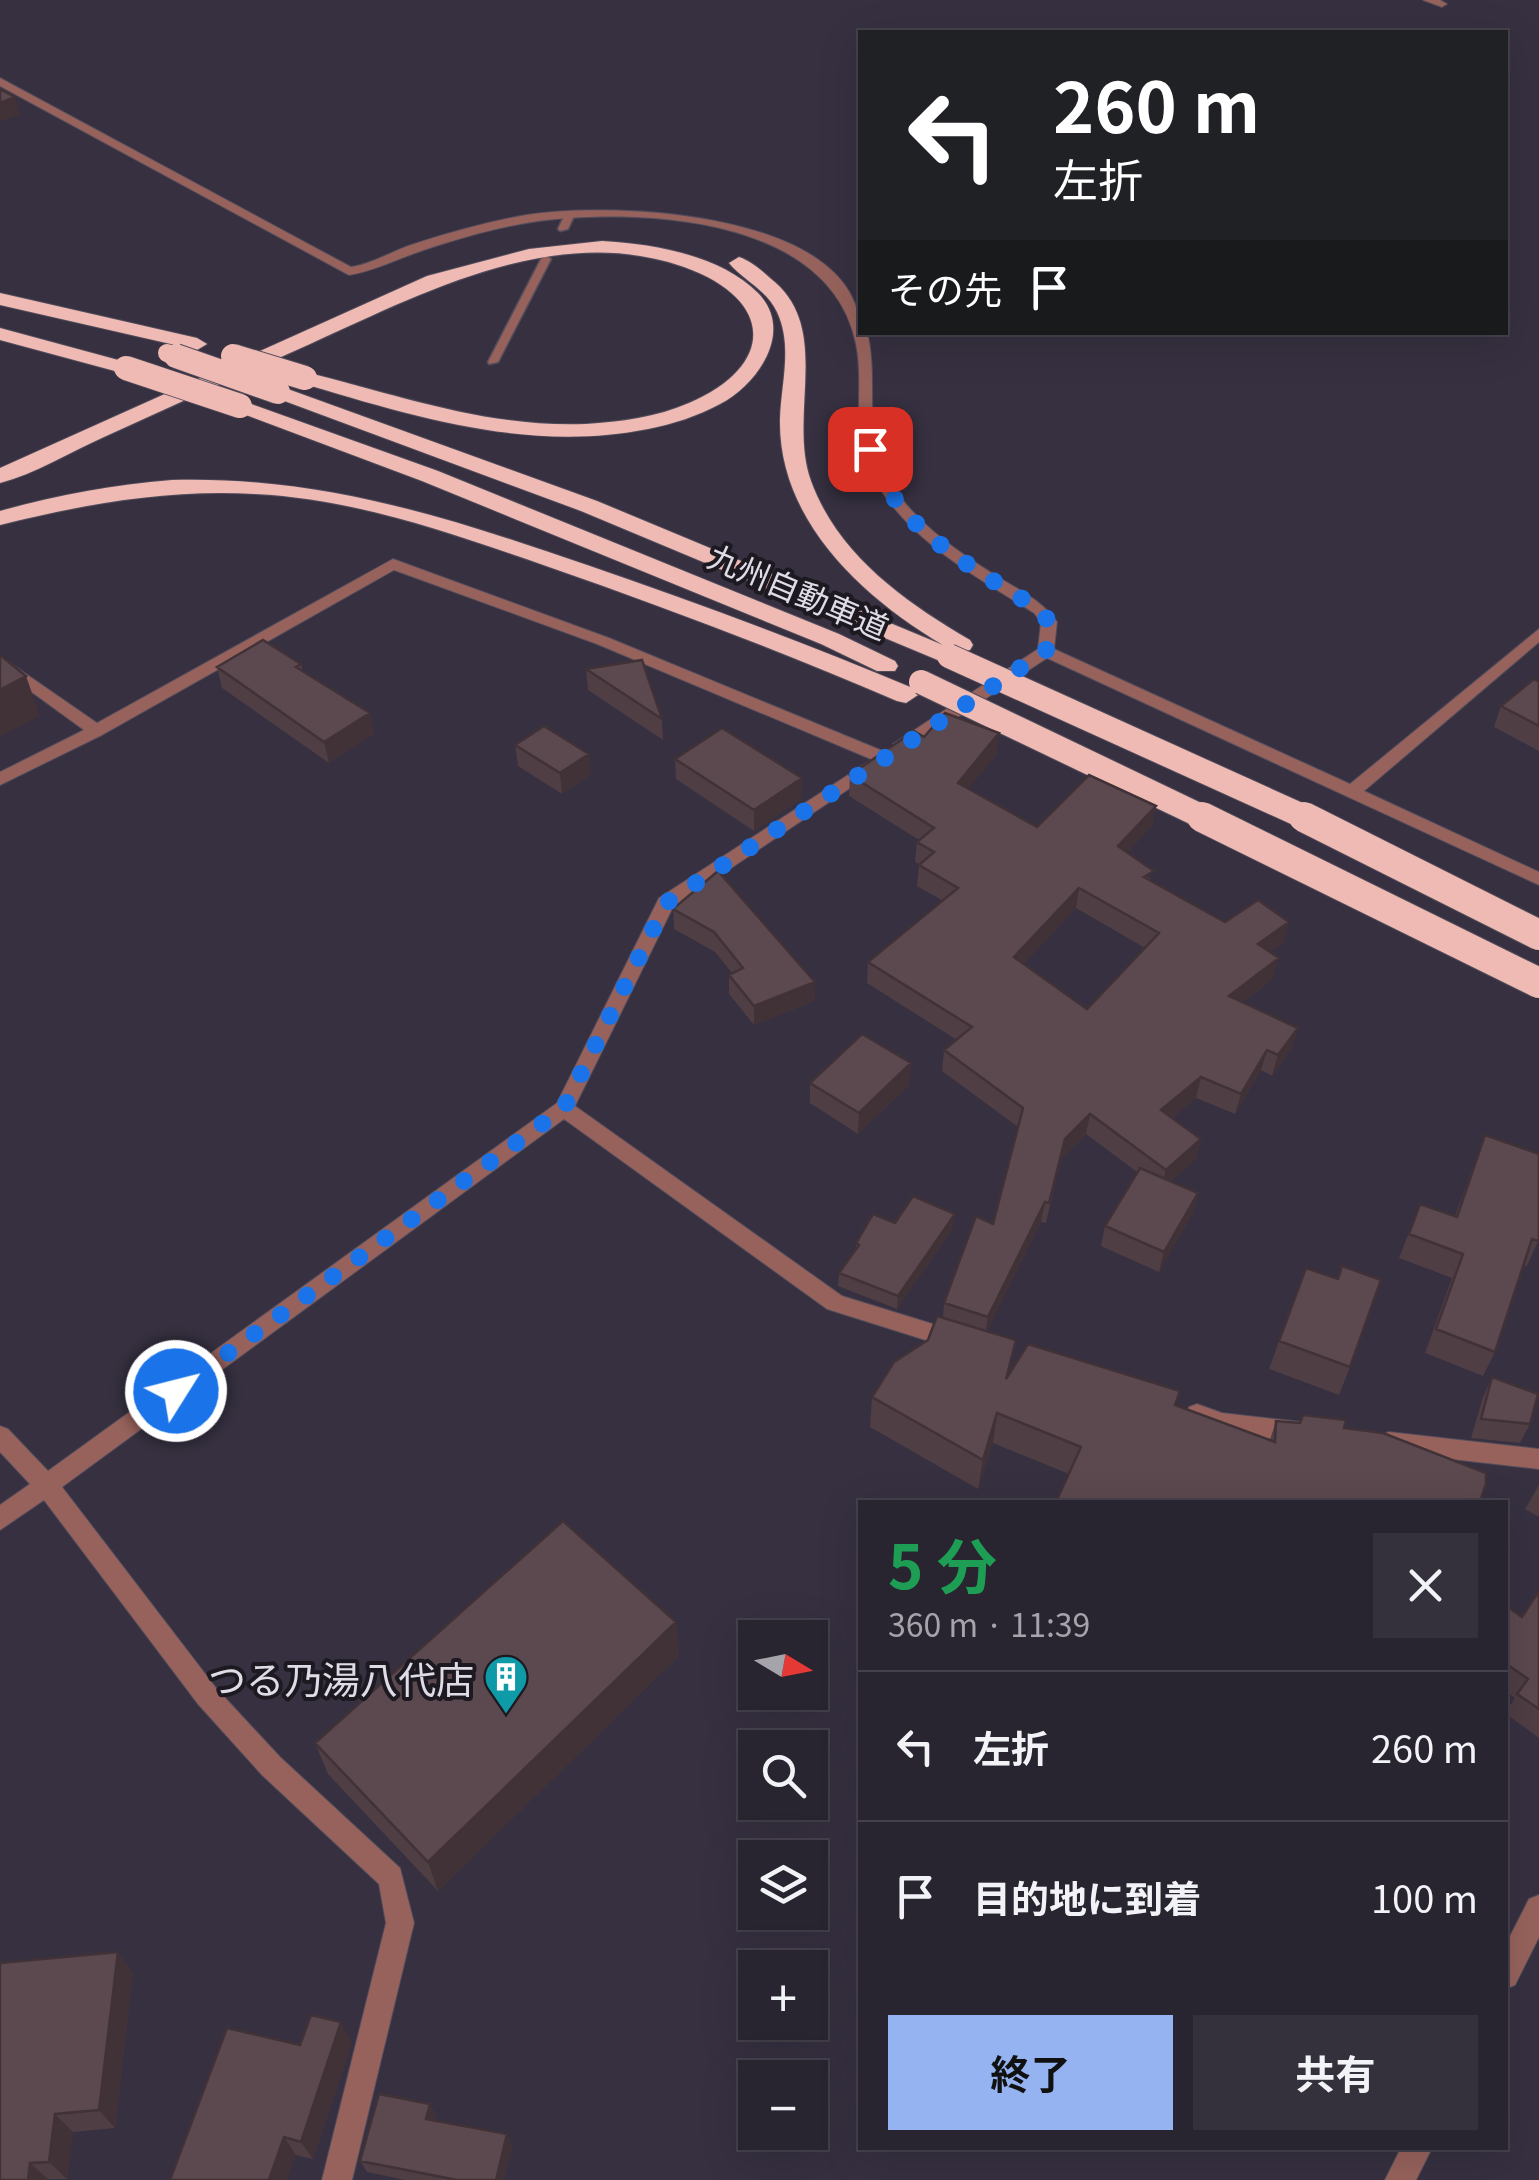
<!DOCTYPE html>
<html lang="ja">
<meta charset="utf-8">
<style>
:root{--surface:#282430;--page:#34303c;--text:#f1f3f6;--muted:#a5a4ab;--line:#44414c;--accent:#95b2f1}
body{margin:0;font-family:Georgia,"Noto Sans JP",serif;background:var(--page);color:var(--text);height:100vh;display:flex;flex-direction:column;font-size:38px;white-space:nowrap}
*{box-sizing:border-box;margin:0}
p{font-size:32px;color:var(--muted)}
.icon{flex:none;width:55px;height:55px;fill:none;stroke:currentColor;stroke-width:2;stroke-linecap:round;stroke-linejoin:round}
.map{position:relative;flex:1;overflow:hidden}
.sheet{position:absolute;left:858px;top:1500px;width:650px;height:650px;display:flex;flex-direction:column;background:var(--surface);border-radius:0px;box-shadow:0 10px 40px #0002,0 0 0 2px var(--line)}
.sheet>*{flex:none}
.top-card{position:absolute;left:858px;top:30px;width:650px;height:305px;border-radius:0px;box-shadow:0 10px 40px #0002,0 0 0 2px var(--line);background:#202124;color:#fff;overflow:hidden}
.needle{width:65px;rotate:100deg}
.controls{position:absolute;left:738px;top:1620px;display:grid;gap:20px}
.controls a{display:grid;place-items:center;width:90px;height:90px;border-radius:0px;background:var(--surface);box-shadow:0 10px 40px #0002,0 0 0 2px var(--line);font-size:50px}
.pin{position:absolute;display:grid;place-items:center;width:85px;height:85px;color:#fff;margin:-42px;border-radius:20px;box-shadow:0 5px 15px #0006}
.me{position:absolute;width:110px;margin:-55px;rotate:54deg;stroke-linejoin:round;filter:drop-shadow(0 0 8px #0008)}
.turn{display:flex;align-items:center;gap:35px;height:210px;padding:0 30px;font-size:45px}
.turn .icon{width:130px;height:130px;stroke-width:2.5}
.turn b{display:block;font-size:70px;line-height:85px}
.then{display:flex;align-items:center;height:95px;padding:0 30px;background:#0003;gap:20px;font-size:38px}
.round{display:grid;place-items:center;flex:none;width:105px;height:105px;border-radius:0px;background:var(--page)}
.head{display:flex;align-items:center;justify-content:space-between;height:170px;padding:0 30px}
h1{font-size:60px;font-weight:700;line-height:75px;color:#1e9e55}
.cta{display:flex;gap:20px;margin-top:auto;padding:20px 30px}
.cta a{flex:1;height:115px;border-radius:0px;background:var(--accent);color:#111;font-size:40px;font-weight:700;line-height:115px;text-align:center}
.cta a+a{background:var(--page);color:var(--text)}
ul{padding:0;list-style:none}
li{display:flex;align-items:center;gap:30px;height:150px;padding:0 30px;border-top:2px solid var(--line)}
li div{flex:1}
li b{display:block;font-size:38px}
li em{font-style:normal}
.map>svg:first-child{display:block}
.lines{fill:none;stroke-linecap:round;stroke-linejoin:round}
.service-casing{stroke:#514c5b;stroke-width:3}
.minor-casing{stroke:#514c5b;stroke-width:2}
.motorway-casing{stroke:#514c5b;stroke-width:2}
.service{fill:#97625c;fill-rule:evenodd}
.minor{fill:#97625c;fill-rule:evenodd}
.motorway{fill:#efbab3;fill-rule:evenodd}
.motorway-bridge-far2-casing{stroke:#514c5b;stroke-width:19;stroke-linecap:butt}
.motorway-bridge-far1-casing{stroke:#514c5b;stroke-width:26;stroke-linecap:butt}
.motorway-bridge-casing{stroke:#514c5b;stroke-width:32;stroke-linecap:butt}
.motorway-bridge-far2{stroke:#efbab3;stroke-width:18}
.motorway-bridge-far1{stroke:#efbab3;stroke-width:24}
.motorway-bridge{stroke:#efbab3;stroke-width:30}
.wall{fill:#4f3e44;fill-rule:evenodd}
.shaded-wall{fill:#403237}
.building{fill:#5c484f;stroke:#403237;stroke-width:2.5;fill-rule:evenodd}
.route{stroke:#1a73e8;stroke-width:18;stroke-dasharray:0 32.4}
.labels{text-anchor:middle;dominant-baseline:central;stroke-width:8;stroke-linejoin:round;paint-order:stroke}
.street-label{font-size:32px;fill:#e0dce7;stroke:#1c1921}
.near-poi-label{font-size:38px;fill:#e0dce7;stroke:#1c1921;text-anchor:end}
</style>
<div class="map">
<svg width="1539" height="2180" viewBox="0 0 1539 2180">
<rect width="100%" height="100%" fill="#363040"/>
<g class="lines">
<defs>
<path id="service" d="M 570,211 L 575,214 L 568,229 L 560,231 L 558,229 L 565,214 Z
M 546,256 L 551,259 L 498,362 L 489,364 L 488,362 L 541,259 Z"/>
<path id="minor" d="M 1423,0 L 1440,0 L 1447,4 L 1442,7 Z
M 0,78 L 351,267 C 371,264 389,253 408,246 C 447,233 486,222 526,215 C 611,201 860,211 860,332 L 867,332 C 878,375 865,422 881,463 C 902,516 956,551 1003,580 C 1023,592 1043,602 1057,622 L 1054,649 L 1350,784 L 1539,629 L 1539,642 L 1364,791 L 1539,872 L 1539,885 L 1047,658 L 905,752 L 893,752 L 893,744 L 1038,649 L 1041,622 L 1034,613 C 974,575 903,538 870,471 C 850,431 865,386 856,344 C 832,225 668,211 569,218 C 518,221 469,235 421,251 C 397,259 375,271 349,275 L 0,86 Z
M 393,559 L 609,638 L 890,754 L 893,758 L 884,764 L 878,762 L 597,644 L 394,570 L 102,735 L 0,785 L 0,772 L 84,730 L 0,669 L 0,656 L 97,723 Z
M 871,760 L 880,766 L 877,770 L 673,907 L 575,1106 L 842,1296 L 962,1333 L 965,1340 L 962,1347 L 954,1349 L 827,1309 L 564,1119 L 62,1487 L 216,1688 L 280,1757 L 400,1868 L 414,1923 L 352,2180 L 322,2180 L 386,1923 L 379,1884 L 262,1775 L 198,1704 L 44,1500 L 0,1530 L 0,1505 L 30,1484 L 0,1452 L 0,1426 L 8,1429 L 48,1471 L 557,1103 L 659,898 Z
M 1197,1404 L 1222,1413 L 1301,1422 L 1309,1425 L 1312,1432 L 1309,1439 L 1301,1442 L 1222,1433 L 1189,1421 L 1186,1414 L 1189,1407 Z
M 1389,1432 L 1539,1449 L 1539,1469 L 1389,1452 L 1381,1449 L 1377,1442 L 1381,1435 Z
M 1539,1895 L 1539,1937 L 1515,1985 L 1505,1989 L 1505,1946 L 1529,1899 Z
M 1401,2148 L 1432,2148 L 1416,2180 L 1385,2180 Z"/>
<path id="motorway" d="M 602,241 C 654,244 720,255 758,293 C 795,331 758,384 720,404 C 698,416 673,424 648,429 C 528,453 412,416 298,382 L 295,378 L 305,372 C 399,395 487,428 586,424 C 620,422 657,417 689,403 C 777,365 774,299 684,267 C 556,222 425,292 310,344 C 241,375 172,406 104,437 C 70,452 35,474 0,483 L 0,468 L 427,276 L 529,249 Z
M 739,257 C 751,261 761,270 770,278 C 834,327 787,415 811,481 C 838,555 905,602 970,640 L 973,645 L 970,650 L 958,652 L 961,656 L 958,661 L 940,661 L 581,511 L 271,396 L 268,392 L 278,386 L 285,388 L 597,501 L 943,645 C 862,597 778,520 780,419 C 781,384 793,346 777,312 C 767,290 744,281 729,263 Z
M 0,293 L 197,338 L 207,344 L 197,350 L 0,305 Z
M 0,328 L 133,364 L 136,368 L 126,374 L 0,340 Z
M 240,400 L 438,471 L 839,634 L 895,661 L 898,666 L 895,671 L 877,671 L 821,644 L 422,481 L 233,410 L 229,406 Z
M 172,480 C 322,476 447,517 587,565 C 698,603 807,644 915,689 L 918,695 L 906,703 L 897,701 C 783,652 667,608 549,567 C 454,534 357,499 255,494 C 167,489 85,504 0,525 L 0,511 C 57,495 113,485 172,480 Z"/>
</defs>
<!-- service casing -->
<use href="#service" class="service-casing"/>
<!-- minor casing -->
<use href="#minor" class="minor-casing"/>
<!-- motorway casing -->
<use href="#motorway" class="motorway-casing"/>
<!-- service -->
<use href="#service" class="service"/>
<!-- minor -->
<use href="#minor" class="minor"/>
<!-- motorway -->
<use href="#motorway" class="motorway"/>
<defs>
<path id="motorway-bridge-far2" d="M 167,353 L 183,359
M 233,356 L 241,359"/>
<path id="motorway-bridge-far1" d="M 176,356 L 278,392
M 233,356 L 305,378
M 126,368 L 240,406
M 949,656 L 1309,819
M 921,682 L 1207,819"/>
<path id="motorway-bridge" d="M 1202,817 L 1539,983
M 1304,817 L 1539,935"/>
</defs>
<!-- motorway-bridge-far2 casing -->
<use href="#motorway-bridge-far2" class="motorway-bridge-far2-casing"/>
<!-- motorway-bridge-far1 casing -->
<use href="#motorway-bridge-far1" class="motorway-bridge-far1-casing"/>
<!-- motorway-bridge casing -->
<use href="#motorway-bridge" class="motorway-bridge-casing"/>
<!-- motorway-bridge-far2 -->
<use href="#motorway-bridge-far2" class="motorway-bridge-far2"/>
<!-- motorway-bridge-far1 -->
<use href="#motorway-bridge-far1" class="motorway-bridge-far1"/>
<!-- motorway-bridge -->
<use href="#motorway-bridge" class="motorway-bridge"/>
</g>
<!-- wall -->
<path class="wall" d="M 301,664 L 303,671 L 370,713 L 374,734 L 329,763 L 222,688 L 217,667 Z
M 586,669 L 662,719 L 663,740 L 588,690 Z
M 1539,682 L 1539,751 L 1494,727 L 1501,706 Z
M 924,737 L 997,754 L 968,789 L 1037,827 L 1156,806 L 1152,826 L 1127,853 L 1152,881 L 1225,922 L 1284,943 L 1270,952 L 1273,979 L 1243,1002 L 1298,1028 L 1292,1048 L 1272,1076 L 1261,1070 L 1235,1114 L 1196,1098 L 1172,1118 L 1201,1139 L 1196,1159 L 1171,1181 L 1198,1193 L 1193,1213 L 1159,1272 L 1101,1246 L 1105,1226 L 1137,1172 L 1086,1134 L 1061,1159 L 1046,1223 L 1041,1222 L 987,1331 L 1010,1373 L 1180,1391 L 1176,1405 L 1270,1440 L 1276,1421 L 1383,1433 L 1069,1474 L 993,1443 L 978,1489 L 870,1427 L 872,1397 L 928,1340 L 943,1318 L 944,1303 L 993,1224 L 1018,1127 L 942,1071 L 944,1050 L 957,1040 L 867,983 L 868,962 L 943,901 L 917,886 L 919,864 L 915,862 L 917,842 L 919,840 L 849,796 L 850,775 ZM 1076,908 L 1145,948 L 1087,1009 L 1024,964 Z
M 515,745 L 589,754 L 591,774 L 562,794 L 518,766 Z
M 675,759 L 802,778 L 801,799 L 754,831 L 676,779 Z
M 673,909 L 815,982 L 815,1001 L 754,1025 L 729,994 L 729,975 L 732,973 L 715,952 L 674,929 Z
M 810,1083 L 910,1084 L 858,1134 L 810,1103 Z
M 1485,1135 L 1539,1239 L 1527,1266 L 1524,1265 L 1495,1352 L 1483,1376 L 1425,1353 L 1452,1278 L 1399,1258 L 1420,1204 L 1455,1216 Z
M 895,1223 L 953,1228 L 897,1309 L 838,1286 L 839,1273 L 856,1249 L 856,1243 Z
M 1279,1341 L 1350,1367 L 1339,1395 L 1269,1369 Z
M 1492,1377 L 1530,1424 L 1520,1443 L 1471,1438 L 1483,1397 Z
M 1539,1485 L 1539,1517 L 1525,1509 Z
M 1539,1591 L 1539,1738 L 1505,1713 L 1515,1698 L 1505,1691 L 1505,1611 L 1522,1617 Z
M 676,1622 L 679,1656 L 438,1891 L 328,1774 L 315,1743 Z
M 133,1973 L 115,2128 L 73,2132 L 67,2179 L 0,2180 Z
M 352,2042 L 313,2159 L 296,2155 L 170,2180 L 300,2045 Z
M 430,2104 L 436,2116 L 435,2120 L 507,2134 L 512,2146 L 504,2180 L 405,2180 L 367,2172 L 360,2161 Z"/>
<!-- shaded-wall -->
<path class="shaded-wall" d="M 15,97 L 20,115 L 0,122 L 0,103 Z
M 26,676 L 40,716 L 0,737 L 0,690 Z
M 370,713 L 374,734 L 329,763 L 324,742 Z
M 999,733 L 997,754 L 956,804 L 958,783 Z
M 589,754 L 591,774 L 562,794 L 560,773 Z
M 802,778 L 801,799 L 754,831 L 754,810 Z
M 1156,806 L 1152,826 L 1114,867 L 1118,846 Z
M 1079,888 L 1076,908 L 1012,977 L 1014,957 Z
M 1289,922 L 1284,943 L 1252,965 L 1258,944 Z
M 1279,958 L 1273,979 L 1224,1016 L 1229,996 Z
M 815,982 L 815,1001 L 754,1025 L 754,1006 Z
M 1298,1028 L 1292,1048 L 1272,1076 L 1278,1055 Z
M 1267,1050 L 1261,1070 L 1235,1114 L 1241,1094 Z
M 911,1063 L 910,1084 L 858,1134 L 859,1113 Z
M 1201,1077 L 1196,1098 L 1157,1130 L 1161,1110 Z
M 1090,1114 L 1086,1134 L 1061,1159 L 1046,1223 L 1065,1139 Z
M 1201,1139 L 1196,1159 L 1161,1190 L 1166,1170 Z
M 1198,1193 L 1193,1213 L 1159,1272 L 1164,1252 Z
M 1045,1202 L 1041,1222 L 985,1336 L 988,1317 Z
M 955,1214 L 953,1228 L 897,1309 L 898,1296 Z
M 997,1413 L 993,1443 L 978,1489 L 983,1460 Z
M 676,1622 L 679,1656 L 438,1891 L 428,1862 Z
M 118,1952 L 133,1973 L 115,2128 L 99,2110 Z
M 341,2022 L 352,2042 L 313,2159 L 301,2142 Z
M 430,2104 L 436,2116 L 432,2131 L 426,2119 Z
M 55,2114 L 73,2132 L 67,2179 L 49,2162 Z
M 507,2134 L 512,2146 L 504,2180 L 496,2180 Z
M 284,2137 L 296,2155 L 287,2180 L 269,2180 Z
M 30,2163 L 49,2180 L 28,2180 Z"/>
<!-- building -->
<path class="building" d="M 0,89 L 15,97 L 0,103 Z
M 263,640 L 301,664 L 296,667 L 370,713 L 324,742 L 217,667 Z
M 0,655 L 26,676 L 0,690 Z
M 642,660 L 662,719 L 586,669 Z
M 1534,679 L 1539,682 L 1539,726 L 1501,706 Z
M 945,713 L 999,733 L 958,783 L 1037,827 L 1089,775 L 1156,806 L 1118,846 L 1154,871 L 1144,877 L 1225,922 L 1258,900 L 1289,922 L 1258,944 L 1279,958 L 1229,996 L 1298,1028 L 1278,1055 L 1267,1050 L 1241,1094 L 1201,1077 L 1161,1110 L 1201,1139 L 1166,1170 L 1090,1114 L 1065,1139 L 1049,1203 L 1045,1202 L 988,1317 L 944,1303 L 976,1216 L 993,1224 L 1023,1108 L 944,1050 L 972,1027 L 868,962 L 958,888 L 919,865 L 934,852 L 917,842 L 934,828 L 850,775 L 914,731 L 924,737 ZM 1079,888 L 1159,933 L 1087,1009 L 1014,957 Z
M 544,726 L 589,754 L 560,773 L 515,745 Z
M 722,728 L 802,778 L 754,810 L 675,759 Z
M 718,871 L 815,982 L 754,1006 L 729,975 L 743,968 L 714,932 L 673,909 Z
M 862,1034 L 911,1063 L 859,1113 L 810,1083 Z
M 1485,1135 L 1539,1154 L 1539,1239 L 1538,1241 L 1532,1239 L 1495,1352 L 1436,1329 L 1463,1254 L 1409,1234 L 1420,1204 L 1457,1217 Z
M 1140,1168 L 1198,1193 L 1164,1252 L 1105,1226 Z
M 913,1196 L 955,1214 L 898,1296 L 839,1273 L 859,1245 L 856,1243 L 873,1214 L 895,1223 Z
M 1342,1266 L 1381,1280 L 1350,1367 L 1279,1341 L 1306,1268 L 1338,1279 Z
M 937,1316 L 1016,1340 L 1006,1379 L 1028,1344 L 1180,1391 L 1175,1405 L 1275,1442 L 1276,1421 L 1300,1423 L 1303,1415 L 1346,1420 L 1344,1428 L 1383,1433 L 1486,1473 L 1486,1484 L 1480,1502 L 1056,1502 L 1081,1447 L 997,1413 L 983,1460 L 872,1397 L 894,1362 L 928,1340 Z
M 1492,1377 L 1538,1394 L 1530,1424 L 1481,1419 Z
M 563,1521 L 676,1622 L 428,1862 L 315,1743 Z
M 1539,1591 L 1539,1709 L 1517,1694 L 1528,1679 L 1505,1663 L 1505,1611 L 1508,1607 L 1522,1617 Z
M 118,1952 L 99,2110 L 55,2114 L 49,2162 L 30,2163 L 28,2180 L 0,2180 L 0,1963 Z
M 311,2015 L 341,2022 L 301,2142 L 284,2137 L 269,2180 L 170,2180 L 227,2028 L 300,2045 Z
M 379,2094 L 430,2104 L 426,2119 L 507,2134 L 496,2180 L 457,2180 L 360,2161 Z"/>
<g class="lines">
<!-- route -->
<path class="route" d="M 176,1391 L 564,1108 L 666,903 L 1046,651 L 1049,622 L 1040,610 C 975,568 893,529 870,449"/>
</g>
<!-- icons -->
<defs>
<symbol id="building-pin" viewBox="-11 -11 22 30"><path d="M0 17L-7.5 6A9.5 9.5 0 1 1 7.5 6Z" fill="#0f9aa8" stroke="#1c1921"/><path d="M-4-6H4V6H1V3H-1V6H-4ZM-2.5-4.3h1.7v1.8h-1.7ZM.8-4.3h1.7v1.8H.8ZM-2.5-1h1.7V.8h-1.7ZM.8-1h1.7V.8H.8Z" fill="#fff"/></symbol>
</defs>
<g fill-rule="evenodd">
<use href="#building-pin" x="481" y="1652" width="50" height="68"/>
</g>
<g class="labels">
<!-- street labels -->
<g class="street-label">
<text transform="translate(799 590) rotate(23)">九州自動車道</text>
</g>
<!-- near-poi labels -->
<g class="near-poi-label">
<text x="474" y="1677">つる乃湯八代店</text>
</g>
</g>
</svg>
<div class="controls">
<a><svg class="needle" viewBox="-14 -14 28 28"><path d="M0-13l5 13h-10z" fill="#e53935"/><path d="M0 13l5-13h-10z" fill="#a5a4ab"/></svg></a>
<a><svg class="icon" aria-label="search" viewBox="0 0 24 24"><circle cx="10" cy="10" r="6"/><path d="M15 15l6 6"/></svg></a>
<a><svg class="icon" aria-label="layers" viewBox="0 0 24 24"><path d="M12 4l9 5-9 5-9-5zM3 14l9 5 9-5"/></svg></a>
<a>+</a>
<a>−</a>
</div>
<div class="pin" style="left:870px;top:449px;background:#d93025"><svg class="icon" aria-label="arrive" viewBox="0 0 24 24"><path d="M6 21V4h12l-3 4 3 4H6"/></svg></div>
<svg class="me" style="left:176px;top:1391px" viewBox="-20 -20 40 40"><circle r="17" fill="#1a73e8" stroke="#fff" stroke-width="3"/><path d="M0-11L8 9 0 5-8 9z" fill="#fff"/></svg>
<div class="top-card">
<div class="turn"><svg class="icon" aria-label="left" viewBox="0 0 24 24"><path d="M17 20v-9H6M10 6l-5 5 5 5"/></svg><div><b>260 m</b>左折</div></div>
<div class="then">その先<svg class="icon" aria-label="arrive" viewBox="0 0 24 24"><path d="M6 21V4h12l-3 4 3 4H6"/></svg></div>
</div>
<section class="sheet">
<div class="head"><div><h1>5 分</h1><p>360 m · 11:39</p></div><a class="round"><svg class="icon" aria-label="close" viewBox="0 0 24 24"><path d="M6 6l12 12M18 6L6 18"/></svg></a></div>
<ul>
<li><svg class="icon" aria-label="left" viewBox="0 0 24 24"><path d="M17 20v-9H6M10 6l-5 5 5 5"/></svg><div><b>左折</b></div><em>260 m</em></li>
<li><svg class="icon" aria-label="arrive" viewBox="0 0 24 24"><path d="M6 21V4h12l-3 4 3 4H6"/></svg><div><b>目的地に到着</b></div><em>100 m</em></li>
</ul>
<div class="cta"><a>終了</a><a>共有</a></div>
</section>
</div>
